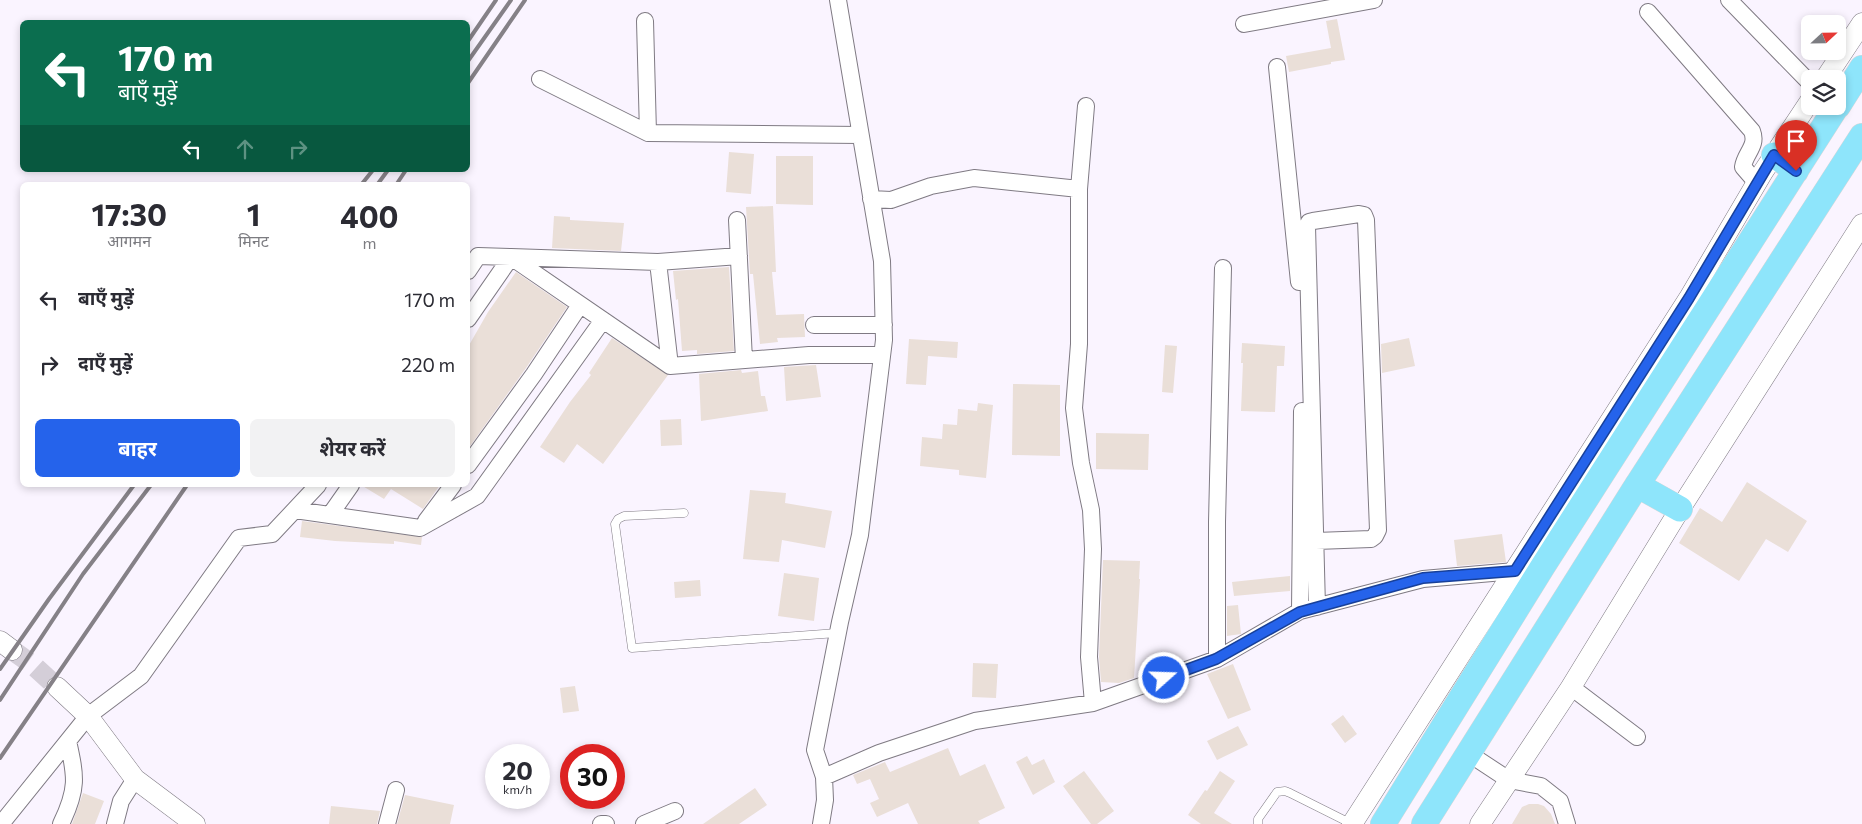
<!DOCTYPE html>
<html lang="hi">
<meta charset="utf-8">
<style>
:root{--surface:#fff;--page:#f2f2f3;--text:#2b2b33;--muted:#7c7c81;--accent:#2563eb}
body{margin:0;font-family:Commissioner,"Noto Sans Devanagari",sans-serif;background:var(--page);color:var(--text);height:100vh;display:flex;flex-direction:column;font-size:19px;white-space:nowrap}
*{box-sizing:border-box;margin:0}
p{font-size:16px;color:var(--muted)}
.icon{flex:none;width:28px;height:28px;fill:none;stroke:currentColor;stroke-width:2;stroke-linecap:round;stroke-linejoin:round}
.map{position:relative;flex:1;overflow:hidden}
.details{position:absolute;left:20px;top:182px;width:450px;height:305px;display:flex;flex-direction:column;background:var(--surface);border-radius:8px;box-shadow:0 2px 8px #0003}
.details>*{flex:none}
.guide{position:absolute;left:20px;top:20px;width:450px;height:152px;border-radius:8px;box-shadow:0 2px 8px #0003;background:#0b6e4f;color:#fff;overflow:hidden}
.needle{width:32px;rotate:68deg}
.controls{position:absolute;left:1801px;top:15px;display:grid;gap:10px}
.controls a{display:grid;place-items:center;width:45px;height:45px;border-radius:8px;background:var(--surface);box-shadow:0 2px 8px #0003;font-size:25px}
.speed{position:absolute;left:485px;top:744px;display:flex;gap:10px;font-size:25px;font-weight:700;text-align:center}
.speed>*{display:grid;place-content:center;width:65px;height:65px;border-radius:50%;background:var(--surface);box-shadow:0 2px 8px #0003;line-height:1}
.speed small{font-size:12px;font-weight:400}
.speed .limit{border:8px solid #d22;background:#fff;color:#111}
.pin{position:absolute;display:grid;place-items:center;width:42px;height:42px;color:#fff;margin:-51px -21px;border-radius:50% 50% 50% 0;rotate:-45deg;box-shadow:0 0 5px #0007}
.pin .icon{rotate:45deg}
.me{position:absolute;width:55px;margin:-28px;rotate:70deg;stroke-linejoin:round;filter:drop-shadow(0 0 4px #0008)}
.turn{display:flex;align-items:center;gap:18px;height:105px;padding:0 15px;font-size:22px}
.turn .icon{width:65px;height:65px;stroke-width:2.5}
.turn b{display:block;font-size:35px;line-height:42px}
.lanes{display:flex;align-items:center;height:48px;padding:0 15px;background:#0003;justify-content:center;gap:25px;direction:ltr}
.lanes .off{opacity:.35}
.eta{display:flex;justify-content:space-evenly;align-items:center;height:85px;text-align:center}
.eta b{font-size:30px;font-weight:700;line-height:35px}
.primary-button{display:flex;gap:10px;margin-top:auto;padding:10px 15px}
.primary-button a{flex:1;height:58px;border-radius:8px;background:var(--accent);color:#fff;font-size:20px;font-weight:700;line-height:58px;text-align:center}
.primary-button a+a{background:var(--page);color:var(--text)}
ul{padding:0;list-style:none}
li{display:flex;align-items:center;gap:15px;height:65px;padding:0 15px}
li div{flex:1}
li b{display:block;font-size:19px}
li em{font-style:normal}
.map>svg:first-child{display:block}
.building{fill:#eadfd8}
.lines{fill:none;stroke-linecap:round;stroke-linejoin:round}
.tertiary-tunnel{stroke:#d4ced8;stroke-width:20;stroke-dasharray:20 10;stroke-linecap:butt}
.service-casing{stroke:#7f7a83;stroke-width:9}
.minor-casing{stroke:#7f7a83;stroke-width:18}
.tertiary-casing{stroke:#7f7a83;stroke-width:21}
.primary-casing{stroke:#d8d7d8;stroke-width:26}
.service{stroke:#fff;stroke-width:8}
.minor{stroke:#fff;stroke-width:16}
.tertiary{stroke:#fff;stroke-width:20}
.primary{stroke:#8ee5fb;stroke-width:25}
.rail{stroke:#858187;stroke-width:4}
.route-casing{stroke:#184099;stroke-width:12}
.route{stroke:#2563eb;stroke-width:9}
</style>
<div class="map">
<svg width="1862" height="824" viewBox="0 0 1862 824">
<rect width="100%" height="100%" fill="#faf4ff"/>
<!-- building -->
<path class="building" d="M 1337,19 L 1345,60 L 1331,62 L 1331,64 L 1289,72 L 1286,56 L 1331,48 L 1326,21 Z
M 729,152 L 754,154 L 751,194 L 726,192 Z
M 776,156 L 813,156 L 813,205 L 776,204 Z
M 773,206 L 776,272 L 772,272 L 776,315 L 804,314 L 805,337 L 777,338 L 778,342 L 760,344 L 753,274 L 750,274 L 746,207 Z
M 554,216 L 570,217 L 570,220 L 624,223 L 621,251 L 552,248 Z
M 729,267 L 734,351 L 697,354 L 697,350 L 682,351 L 678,299 L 676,300 L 673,271 Z
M 516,272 L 567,307 L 526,368 L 468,449 L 468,347 L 488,312 Z
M 612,338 L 668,375 L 603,464 L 577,444 L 564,463 L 540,447 L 570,402 L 591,375 L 589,373 Z
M 1409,338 L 1415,366 L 1382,373 L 1381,344 Z
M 909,339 L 958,342 L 957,358 L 928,356 L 926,385 L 906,384 Z
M 1242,343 L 1285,346 L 1284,366 L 1277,366 L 1275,412 L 1241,411 L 1243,363 L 1241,363 Z
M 1165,345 L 1177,346 L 1173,393 L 1162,392 Z
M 816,365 L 821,397 L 786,401 L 784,367 Z
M 741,370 L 742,373 L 758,371 L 761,396 L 765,396 L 768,411 L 701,421 L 699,374 Z
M 1013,384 L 1060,385 L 1060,456 L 1012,455 Z
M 978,403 L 993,405 L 986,478 L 959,475 L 959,470 L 920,466 L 922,437 L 942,439 L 943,424 L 957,425 L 958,409 L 977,411 Z
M 681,419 L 682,445 L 661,446 L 660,420 Z
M 1096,433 L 1149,434 L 1148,470 L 1096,469 Z
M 1747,482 L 1807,521 L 1788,552 L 1766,539 L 1739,581 L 1679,543 L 1700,508 L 1722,522 Z
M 361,485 L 440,485 L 423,509 L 391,489 L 384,499 Z
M 750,490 L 786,493 L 785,503 L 832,511 L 825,548 L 782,540 L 779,562 L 743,559 Z
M 302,521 L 422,537 L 421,545 L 394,541 L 394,544 L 335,541 L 300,537 Z
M 1502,534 L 1506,562 L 1457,566 L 1454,540 Z
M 1103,560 L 1140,561 L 1139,579 L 1140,579 L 1134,678 L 1119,683 L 1101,682 L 1099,657 Z
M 784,573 L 819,578 L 814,621 L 778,616 Z
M 1290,576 L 1290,591 L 1234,596 L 1232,582 Z
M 700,580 L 701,596 L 675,598 L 674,582 Z
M 1238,605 L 1241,634 L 1227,636 L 1227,606 Z
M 973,663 L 998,664 L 996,698 L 972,697 Z
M 1233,664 L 1251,710 L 1228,719 L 1207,674 Z
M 575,686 L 579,711 L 563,713 L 560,688 Z
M 1343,715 L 1357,734 L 1345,743 L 1331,724 Z
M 1238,726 L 1248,745 L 1217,760 L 1207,741 Z
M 948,748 L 960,776 L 985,764 L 1005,808 L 978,821 L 980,824 L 918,824 L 908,803 L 877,817 L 870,803 L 879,799 L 870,779 L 857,784 L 853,775 L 885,762 L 890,772 Z
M 1027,756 L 1032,765 L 1044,759 L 1055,782 L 1033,795 L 1016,762 Z
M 1084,771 L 1114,811 L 1097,824 L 1091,824 L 1063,786 Z
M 1220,771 L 1235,781 L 1214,813 L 1232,824 L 1201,824 L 1188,815 L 1205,790 L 1207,791 Z
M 755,788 L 767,805 L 739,824 L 703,824 Z
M 83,793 L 104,801 L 95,824 L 72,824 Z
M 405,795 L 454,805 L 450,824 L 397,824 Z
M 1529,804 L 1538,804 L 1544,806 L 1551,814 L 1555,824 L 1512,824 L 1522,807 Z
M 331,806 L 380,811 L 377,824 L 329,824 Z"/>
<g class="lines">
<!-- tertiary-tunnel -->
<path class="tertiary-tunnel" d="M 12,650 L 33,665 L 57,687"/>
<defs>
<path id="service" d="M 684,513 L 624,516 L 618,519 L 615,524 L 632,648 L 837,633
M 1258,824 L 1258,819 L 1277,792 L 1285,791 L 1290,793 L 1352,824"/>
<path id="minor" d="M 1729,0 L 1810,83
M 1648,12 L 1752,131 C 1758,146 1745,153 1743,167 L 1756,182
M 645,21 L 648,133
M 1244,24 L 1374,0
M 1277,67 L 1299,282
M 540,79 L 648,133 L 860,135
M 1086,106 L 1079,189 L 1079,344 L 1074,408 L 1081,463 L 1091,510 L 1093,549 L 1089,657 L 1093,703
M 871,199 L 891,200 L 931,186 L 974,178 L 1079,189
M 737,220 L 744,360
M 658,262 L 739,256
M 468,271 L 478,256 L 511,257 L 670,366 L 809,355 L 882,355
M 468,319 L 511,257 L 658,262 L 670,366
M 814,325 L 884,325
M 468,465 L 534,374 L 580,305
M 295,510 L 420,528 L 477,496 L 603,320
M 330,515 L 351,485
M 426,521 L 453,485
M 1316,541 L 1371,539 L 1375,536 L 1378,530 L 1366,220 L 1364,215 L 1359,214 L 1313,221 L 1309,222 L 1307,226 L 1317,607
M 1300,611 L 1302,411
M 1217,659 L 1217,522 L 1223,268
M 1571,687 L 1637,737
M 1468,753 L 1509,780 L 1541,786 L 1560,801 L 1567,824
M 824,777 L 879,753 L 975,721 L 1093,703 L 1217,659 L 1300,611 L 1423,579 L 1515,571
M 1,824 L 88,716 L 141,676 L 239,538 L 272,534 L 318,485
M 61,824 C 78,789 76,777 68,741
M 115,824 L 121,801 L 135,779
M 387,824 L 396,790
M 601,824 L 606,824
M 644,824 L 675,811
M 821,824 L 825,800 L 824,777 L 815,750 L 840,622 L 860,535 L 884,340 L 882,261 L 838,0"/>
<path id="tertiary" d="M 1825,79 L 1862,23
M 0,641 L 12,650
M 57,687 L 88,716 L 135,779 L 195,824
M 1352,824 L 1689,298 L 1763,172 L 1810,101
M 1480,824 L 1571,687 L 1680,509 L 1862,224"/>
<path id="primary" d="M 1838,106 L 1862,68
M 1774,155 L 1796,171
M 1637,485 L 1680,509
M 1383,824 L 1543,566 L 1837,106
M 1424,824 L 1634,490 L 1862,136"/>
</defs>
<!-- service casing -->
<use href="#service" class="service-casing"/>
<!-- minor casing -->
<use href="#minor" class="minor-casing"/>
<!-- tertiary casing -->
<use href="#tertiary" class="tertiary-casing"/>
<!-- primary casing -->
<use href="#primary" class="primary-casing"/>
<!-- service -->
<use href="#service" class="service"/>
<!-- minor -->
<use href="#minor" class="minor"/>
<!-- tertiary -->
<use href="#tertiary" class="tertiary"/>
<!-- primary -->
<use href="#primary" class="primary"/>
<!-- rail -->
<path class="rail" d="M 468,41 L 496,0
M 468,61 L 511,0
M 468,83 L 525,0
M 361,185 L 373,170
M 377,185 L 388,170
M 396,185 L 406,170
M 0,669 L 49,599 L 134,485
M 0,700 L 83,574 L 151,485
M 0,758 L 187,485"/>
</g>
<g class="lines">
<defs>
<path id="route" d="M 1164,678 L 1216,659 L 1300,612 L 1423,578 L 1515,571 L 1689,298 L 1774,155 L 1796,171"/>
</defs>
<!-- route casing -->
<use href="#route" class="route-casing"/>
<!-- route -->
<use href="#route" class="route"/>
</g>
</svg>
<div class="controls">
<a><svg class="needle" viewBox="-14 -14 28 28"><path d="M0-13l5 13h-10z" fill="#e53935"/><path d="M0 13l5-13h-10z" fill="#7c7c81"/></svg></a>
<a><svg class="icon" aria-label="layers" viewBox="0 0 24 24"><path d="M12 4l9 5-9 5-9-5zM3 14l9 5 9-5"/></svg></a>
</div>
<div class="speed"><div>20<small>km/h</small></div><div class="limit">30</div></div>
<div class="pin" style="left:1796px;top:171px;background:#d93025"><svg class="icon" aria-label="arrive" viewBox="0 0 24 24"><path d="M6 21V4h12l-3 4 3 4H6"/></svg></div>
<svg class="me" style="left:1164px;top:678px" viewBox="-20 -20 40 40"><circle r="17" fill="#2563eb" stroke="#fff" stroke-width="3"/><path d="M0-11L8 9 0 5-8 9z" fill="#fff"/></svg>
<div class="guide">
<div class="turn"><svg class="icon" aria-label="left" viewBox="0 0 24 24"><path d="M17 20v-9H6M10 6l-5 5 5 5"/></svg><div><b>170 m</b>बाएँ मुड़ें</div></div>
<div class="lanes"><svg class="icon" aria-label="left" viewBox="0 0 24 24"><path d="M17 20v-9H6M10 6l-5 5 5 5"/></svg><svg class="icon off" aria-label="ahead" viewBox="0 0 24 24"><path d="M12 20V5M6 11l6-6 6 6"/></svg><svg class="icon off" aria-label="right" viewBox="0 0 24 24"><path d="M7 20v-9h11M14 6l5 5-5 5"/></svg></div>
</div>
<section class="details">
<div class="eta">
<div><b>17:30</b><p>आगमन</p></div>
<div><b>1</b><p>मिनट</p></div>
<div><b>400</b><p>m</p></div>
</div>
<ul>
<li><svg class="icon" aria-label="left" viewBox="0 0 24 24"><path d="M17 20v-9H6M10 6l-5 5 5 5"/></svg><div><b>बाएँ मुड़ें</b></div><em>170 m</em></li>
<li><svg class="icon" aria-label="right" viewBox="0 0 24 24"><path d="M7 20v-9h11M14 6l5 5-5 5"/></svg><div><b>दाएँ मुड़ें</b></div><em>220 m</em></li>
</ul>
<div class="primary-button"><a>बाहर</a><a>शेयर करें</a></div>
</section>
</div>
